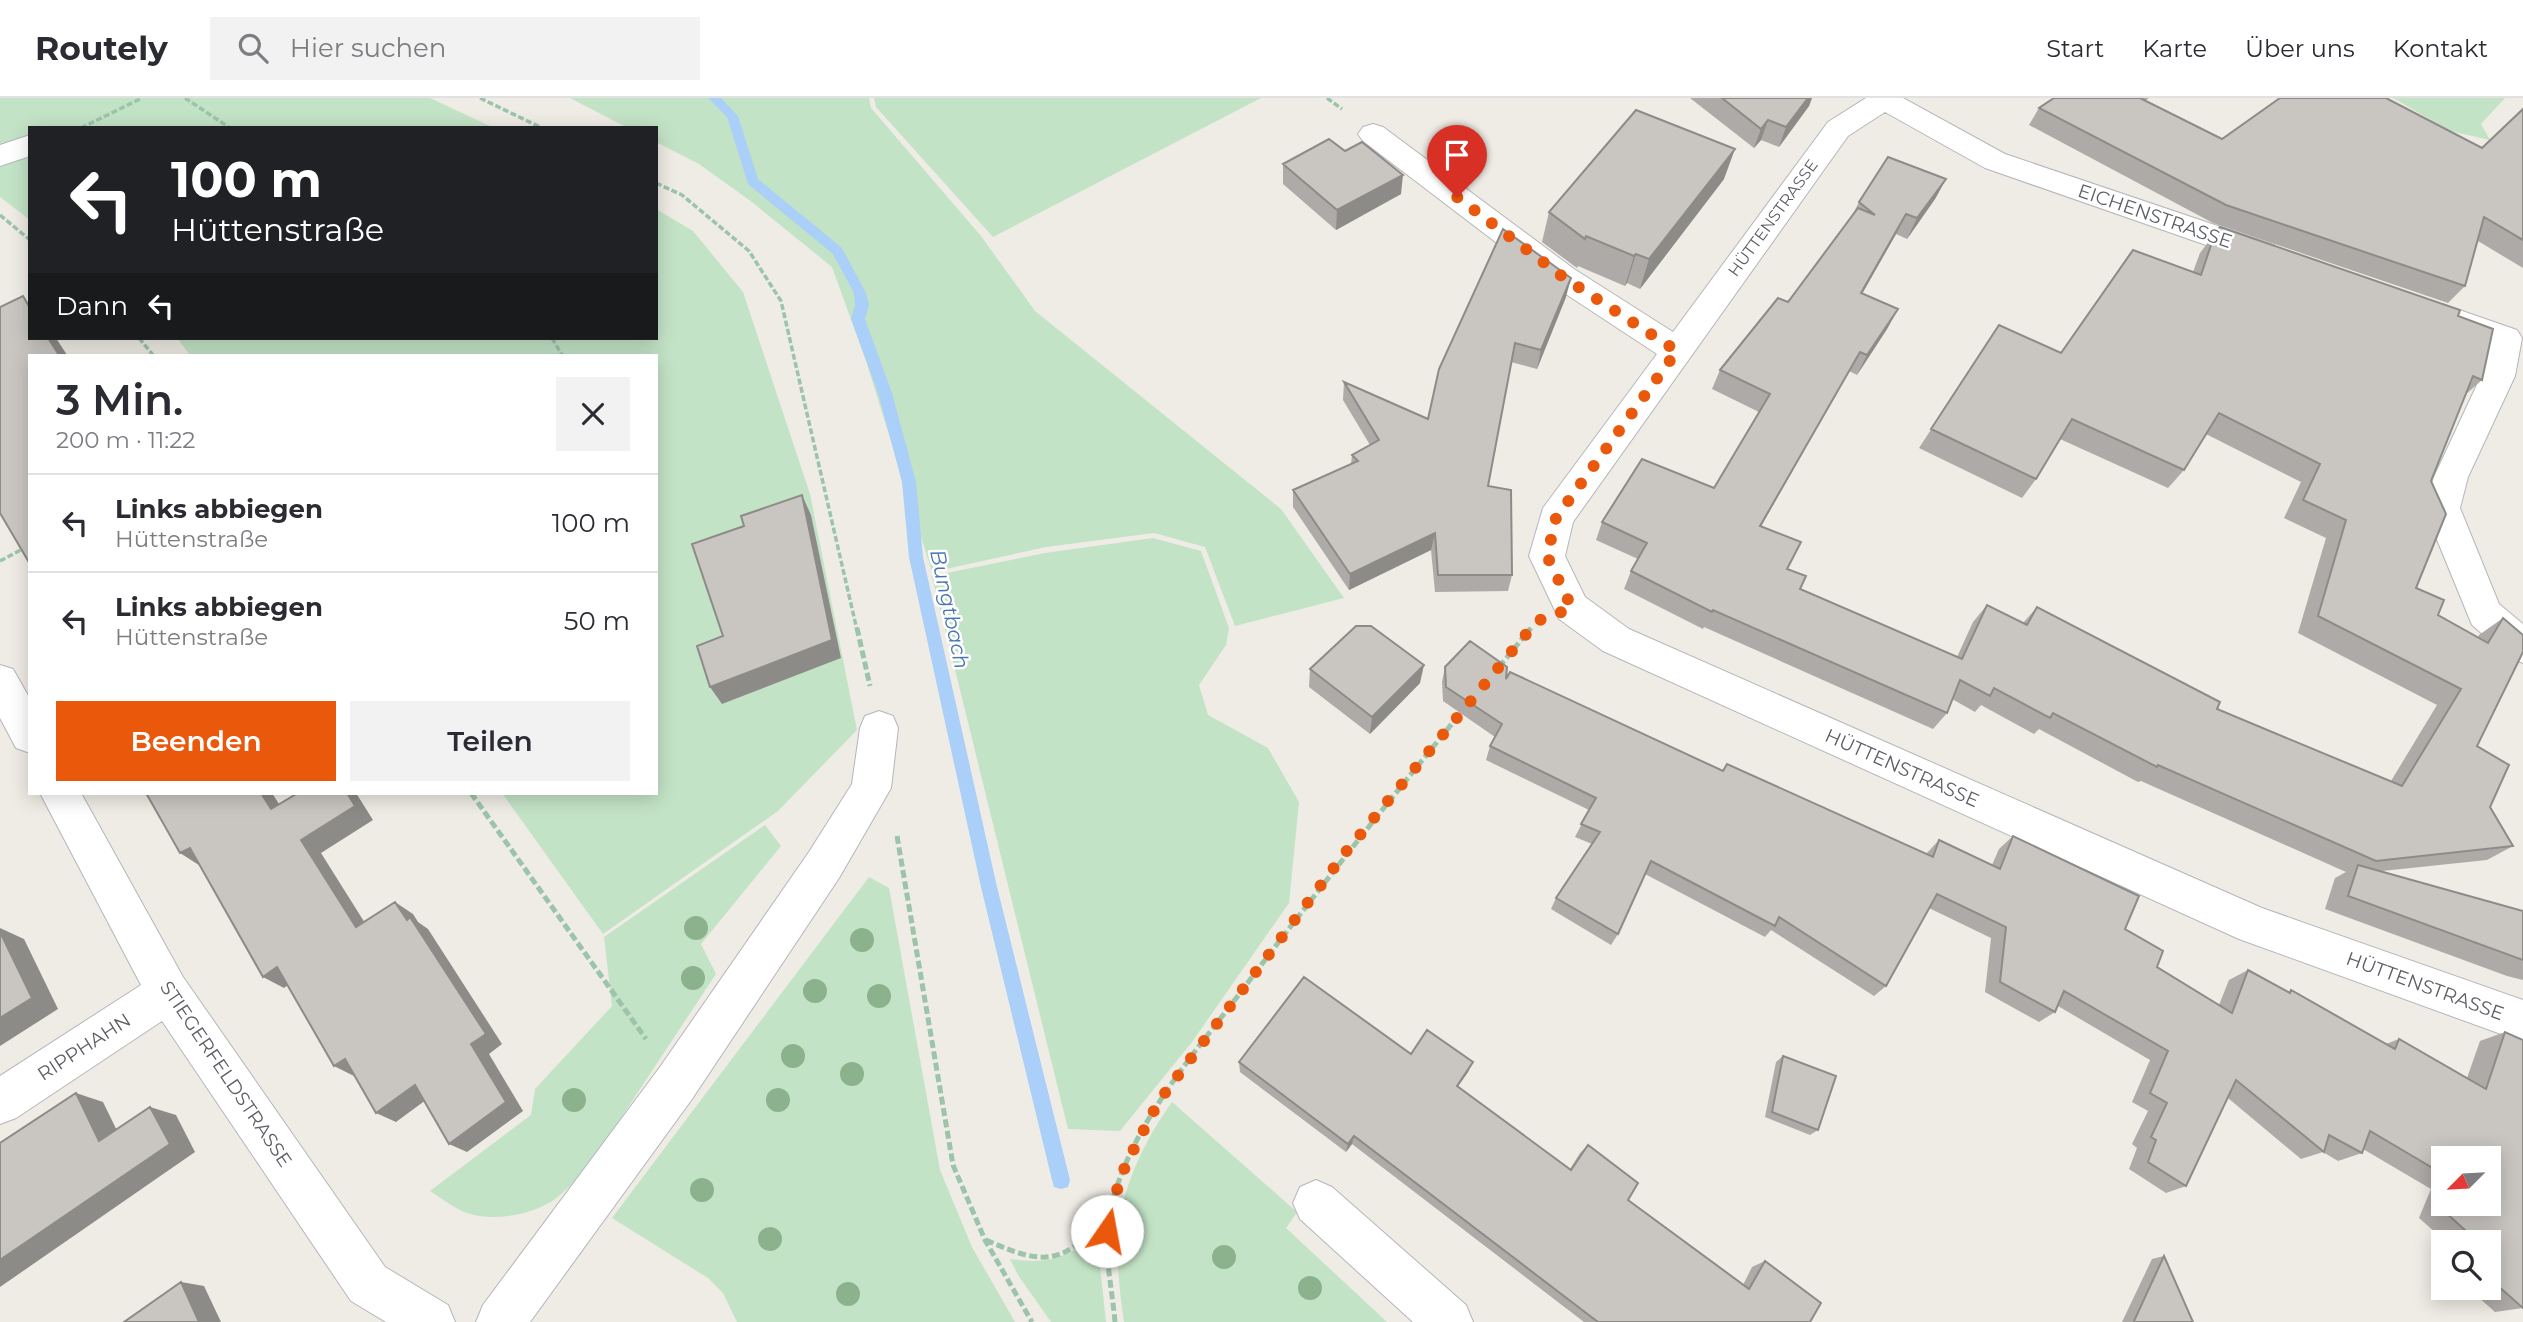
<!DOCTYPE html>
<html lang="de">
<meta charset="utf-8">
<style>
:root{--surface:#fff;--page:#f2f2f3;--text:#2b2b33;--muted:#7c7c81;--line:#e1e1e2;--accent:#ea580c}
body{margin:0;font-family:Montserrat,sans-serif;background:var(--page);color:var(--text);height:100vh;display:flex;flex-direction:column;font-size:26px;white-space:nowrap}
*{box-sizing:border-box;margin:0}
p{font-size:23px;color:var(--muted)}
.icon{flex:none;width:38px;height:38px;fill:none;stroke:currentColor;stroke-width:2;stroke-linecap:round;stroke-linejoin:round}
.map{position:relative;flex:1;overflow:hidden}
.panel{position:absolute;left:28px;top:256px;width:630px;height:441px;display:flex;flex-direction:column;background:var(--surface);border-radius:0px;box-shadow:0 4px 18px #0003}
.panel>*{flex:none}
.banner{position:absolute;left:28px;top:28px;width:630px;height:214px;border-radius:0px;box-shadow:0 4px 18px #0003;background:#202124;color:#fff;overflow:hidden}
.needle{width:46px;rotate:246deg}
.buttons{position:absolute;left:2431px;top:1048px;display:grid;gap:14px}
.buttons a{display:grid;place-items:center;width:70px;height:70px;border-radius:0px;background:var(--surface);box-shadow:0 4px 18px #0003;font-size:35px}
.pin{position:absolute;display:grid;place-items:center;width:60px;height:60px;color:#fff;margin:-72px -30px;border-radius:50% 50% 50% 0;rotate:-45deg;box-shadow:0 0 7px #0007}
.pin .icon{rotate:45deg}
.me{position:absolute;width:77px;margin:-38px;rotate:12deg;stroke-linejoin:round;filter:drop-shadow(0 0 5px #0008)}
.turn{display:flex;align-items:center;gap:24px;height:147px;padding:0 28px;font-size:32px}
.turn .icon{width:91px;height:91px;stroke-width:2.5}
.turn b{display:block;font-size:49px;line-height:60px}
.then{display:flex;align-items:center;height:66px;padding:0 28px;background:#0003;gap:14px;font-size:26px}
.round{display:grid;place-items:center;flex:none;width:74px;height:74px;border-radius:0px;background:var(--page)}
.summary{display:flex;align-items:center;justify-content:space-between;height:119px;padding:0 28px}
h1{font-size:42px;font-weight:600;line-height:52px}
.button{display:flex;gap:14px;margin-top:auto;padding:14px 28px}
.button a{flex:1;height:80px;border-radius:0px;background:var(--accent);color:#fff;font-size:28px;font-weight:600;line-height:80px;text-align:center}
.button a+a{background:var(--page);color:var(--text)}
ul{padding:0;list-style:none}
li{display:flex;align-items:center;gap:21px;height:98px;padding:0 28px;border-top:2px solid var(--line)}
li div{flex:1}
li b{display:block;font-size:26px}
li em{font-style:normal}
header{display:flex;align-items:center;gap:42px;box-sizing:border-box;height:98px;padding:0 35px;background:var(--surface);border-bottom:2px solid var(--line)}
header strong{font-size:33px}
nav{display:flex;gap:38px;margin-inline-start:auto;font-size:24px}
.search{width:490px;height:63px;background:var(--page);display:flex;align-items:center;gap:18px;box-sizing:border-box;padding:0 24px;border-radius:0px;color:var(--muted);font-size:26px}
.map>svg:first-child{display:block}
.green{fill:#c3e3c6}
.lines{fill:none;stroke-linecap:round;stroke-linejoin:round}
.stream{fill:#aacff8;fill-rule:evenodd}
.minor-casing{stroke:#b5b6ba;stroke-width:2}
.path-far1{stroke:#9cc4ab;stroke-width:3.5;stroke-dasharray:6 2.5;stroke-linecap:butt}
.path{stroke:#9cc4ab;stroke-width:5;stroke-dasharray:8 3.5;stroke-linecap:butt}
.minor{fill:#fff;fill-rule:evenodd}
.tree{fill:#8cb28d}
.wall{fill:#adaaa7;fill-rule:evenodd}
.shaded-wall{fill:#8d8b88}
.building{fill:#c9c6c2;stroke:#8d8b88;stroke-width:2}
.route{stroke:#ea580c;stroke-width:12;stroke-dasharray:0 21.6}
.labels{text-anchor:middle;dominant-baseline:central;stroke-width:5;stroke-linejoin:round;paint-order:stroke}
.far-street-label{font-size:16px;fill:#5c5f64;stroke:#fff}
.street-label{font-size:19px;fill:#5c5f64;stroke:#fff}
.water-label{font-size:21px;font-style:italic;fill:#4b75b2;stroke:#fff}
</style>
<header>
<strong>Routely</strong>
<div class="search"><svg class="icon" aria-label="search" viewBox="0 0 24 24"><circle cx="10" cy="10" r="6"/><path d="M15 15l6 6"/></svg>Hier suchen</div>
<nav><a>Start</a><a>Karte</a><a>Über uns</a><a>Kontakt</a></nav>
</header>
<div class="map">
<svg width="2523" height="1224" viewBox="0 0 2523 1224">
<rect width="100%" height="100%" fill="#eeece4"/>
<!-- green -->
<path class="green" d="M 0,0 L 430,0 L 494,30 L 30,30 L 30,122 L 0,99 Z
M 570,0 L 869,0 L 871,10 L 981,138 L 1035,213 L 1281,411 L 1344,500 L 1235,528 L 1205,449 L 1154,435 L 1046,449 L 932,474 L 866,263 L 832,169 L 752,104 L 699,66 L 656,44 L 656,30 L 628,30 Z
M 874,0 L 1261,0 L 993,139 L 876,9 Z
M 2393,0 L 2505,0 L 2481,26 L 2490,42 L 2450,33 Z
M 656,111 L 693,133 L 743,194 L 810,396 L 857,632 L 778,713 L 603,836 L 502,695 L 656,695 L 656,257 L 190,257 L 177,240 L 656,240 Z
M 1153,440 L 1201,453 L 1229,530 L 1226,547 L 1199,587 L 1208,617 L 1268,650 L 1299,704 L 1289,805 L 1192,944 L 1120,1033 L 1068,1031 L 932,478 L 1045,455 Z
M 765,727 L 781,748 L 701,846 L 716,876 L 599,1053 C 586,1069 573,1088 555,1101 C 533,1117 493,1124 467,1115 C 454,1110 441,1100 430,1093 L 531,1017 L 535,991 L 612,908 L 604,839 Z
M 869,779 L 889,790 L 940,1072 L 972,1149 L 1015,1224 L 737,1224 L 723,1195 L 708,1180 L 612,1120 Z
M 1172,1004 L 1297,1114 L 1286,1130 L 1387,1224 L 1124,1224 C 1120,1197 1117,1170 1118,1143 C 1119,1094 1144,1043 1172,1004 Z
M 1097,1139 L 1106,1224 L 1051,1224 L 1018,1177 L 1010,1161 C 1050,1167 1064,1159 1097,1139 Z"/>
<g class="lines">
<!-- stream -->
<path class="stream" d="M 708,0 L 721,0 L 738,18 L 758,81 L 842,150 L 866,195 L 869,207 L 865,221 L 892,295 L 916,384 L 923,459 L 997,789 L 1070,1082 L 1068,1089 L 1061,1091 L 1054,1089 L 1052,1082 L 981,789 L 909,459 L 902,384 L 878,295 L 851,221 L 855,207 L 854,195 L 833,156 L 748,86 L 727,19 Z"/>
<defs>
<path id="minor" d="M 1866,0 L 1903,0 L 2005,56 L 2274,147 L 2279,155 L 2274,163 L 2263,166 L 2252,163 L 1985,70 L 1885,14 L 1848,38 L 1573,424 L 1565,458 L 1585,499 L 1629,531 L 2262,810 L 2523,902 L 2523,944 L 2239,841 L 1603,553 L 1559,521 L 1529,458 L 1543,410 L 1657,256 L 1552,187 L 1363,43 L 1358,36 L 1363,29 L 1373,26 L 1383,29 L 1574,171 L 1673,234 L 1828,24 Z
M 30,37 L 30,58 L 0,68 L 0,47 Z
M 2442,206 L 2517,232 L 2522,240 L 2515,278 L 2468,379 L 2460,410 L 2499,506 L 2523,526 L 2523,565 L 2510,560 L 2472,527 L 2424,410 L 2434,379 L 2481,278 L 2488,246 L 2431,226 L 2426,218 L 2431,210 Z
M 0,567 L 13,571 L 30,601 L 30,655 L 16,650 L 0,620 Z
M 879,613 L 893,618 L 898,630 L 891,690 L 839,780 L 692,1001 L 530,1224 L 476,1224 L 483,1207 L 660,969 L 809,754 L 852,686 L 860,630 L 865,618 Z
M 40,695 L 81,695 L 183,879 L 385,1169 L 448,1207 L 455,1224 L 386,1224 L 351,1203 L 162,923 L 16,1020 L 0,1026 L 0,978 L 141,887 Z
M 1316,1082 L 1332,1089 L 1466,1207 L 1473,1224 L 1413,1224 L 1300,1121 L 1293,1105 L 1300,1089 Z"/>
</defs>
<!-- minor casing -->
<use href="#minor" class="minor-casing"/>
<!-- path-far1 -->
<path class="path-far1" d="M 185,0 L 230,30
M 480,0 L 542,30
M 1327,0 L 1342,11
M 81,30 L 142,0
M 656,85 L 682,97 L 749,153 L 781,203 L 857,532
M 0,117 L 30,142
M 139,240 L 153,257
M 552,240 L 562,257
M 0,463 L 30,447
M 1529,532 L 1531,530"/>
<!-- path -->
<path class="path" d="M 857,530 L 870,588
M 1499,569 L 1531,530
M 471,695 L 646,941
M 897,738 L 953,1067 L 985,1142 L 1032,1224
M 986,1142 C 1046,1169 1064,1167 1108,1115
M 1115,1224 C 1112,1189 1102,1147 1110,1113 C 1129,1030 1190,961 1240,895 C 1313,798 1387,705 1464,611"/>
<!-- minor -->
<use href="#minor" class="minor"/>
</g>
<!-- trees -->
<g class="tree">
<circle cx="696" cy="830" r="12"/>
<circle cx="862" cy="842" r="12"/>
<circle cx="693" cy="880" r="12"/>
<circle cx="815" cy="893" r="12"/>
<circle cx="879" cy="898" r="12"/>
<circle cx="793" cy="958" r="12"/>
<circle cx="852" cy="976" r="12"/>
<circle cx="574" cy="1002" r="12"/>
<circle cx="778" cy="1002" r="12"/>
<circle cx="702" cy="1092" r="12"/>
<circle cx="770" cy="1141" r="12"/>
<circle cx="1224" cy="1159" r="12"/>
<circle cx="1310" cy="1190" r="12"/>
<circle cx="848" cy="1196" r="12"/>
</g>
<!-- wall -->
<path class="wall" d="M 1690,0 L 1812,0 L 1809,8 L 1779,49 L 1761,42 L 1754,50 Z
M 2054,0 L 2149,0 L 2145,3 L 2222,41 L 2482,50 L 2523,11 L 2523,170 L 2478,143 L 2465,188 L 2448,205 L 2213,125 L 2029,27 L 2039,10 Z
M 1283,66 L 1401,96 L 1336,132 L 1283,86 Z
M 1724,81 L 1640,191 L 1627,185 L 1625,188 L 1578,168 L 1577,170 L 1542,144 L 1549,114 Z
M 1946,81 L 1935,101 L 1907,141 L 1896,136 L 1862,196 L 1898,211 L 1887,231 L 1857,277 L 1849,273 L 1761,428 L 1800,491 L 1957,559 L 1973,524 L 1987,507 L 2023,525 L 2037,509 L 2217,611 L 2391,683 L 2437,607 L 2298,535 L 2326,440 L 2284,420 L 2301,384 L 2206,336 L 2184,372 L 2168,390 L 2060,341 L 2036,381 L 2022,400 L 1919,350 L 1999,227 L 2061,255 L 2193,174 L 2200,155 L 2215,135 L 2458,218 L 2482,282 L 2465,297 L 2431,383 L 2416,490 L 2438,517 L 2478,539 L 2479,537 L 2503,520 L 2477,648 L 2490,709 L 2513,748 L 2487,762 L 2382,773 L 2523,813 L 2523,882 L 2507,878 L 2325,811 L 2335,780 L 2346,774 L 2141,683 L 2138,684 L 2039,631 L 2034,636 L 1981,607 L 1975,614 L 1952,601 L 1947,615 L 1933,631 L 1704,529 L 1703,531 L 1624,491 L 1631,473 L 1638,461 L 1596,442 L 1602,424 L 1714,390 L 1759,314 L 1712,291 L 1720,272 L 1788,204 L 1852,118 L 1859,104 Z
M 1566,199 L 1537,271 L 1511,264 L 1488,388 L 1512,477 L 1508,493 L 1435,494 L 1431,452 L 1349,492 L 1293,409 L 1293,392 L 1351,366 L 1352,357 L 1370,347 L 1343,302 L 1344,284 L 1428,321 Z
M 1445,569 L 1506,581 L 1722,673 L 1727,666 L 1926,756 L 1939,742 L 1992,767 L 1999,751 L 2013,738 L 2125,831 L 2157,869 L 2219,907 L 2229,882 L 2248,872 L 2288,894 L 2291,892 L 2386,946 L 2399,941 L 2467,980 L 2480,943 L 2505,934 L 2523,1210 L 2495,1214 L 2468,1190 L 2488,1190 L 2488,1144 L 2446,1144 L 2419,1120 L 2431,1091 L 2363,1051 L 2362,1055 L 2338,1063 L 2323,1054 L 2301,1061 L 2228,1000 L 2186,1088 L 2166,1095 L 2129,1071 L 2137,1050 L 2132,1046 L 2148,1013 L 2132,1004 L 2150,962 L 2058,908 L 2055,914 L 2039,924 L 1985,894 L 1991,840 L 1929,810 L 1886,888 L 1874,898 L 1771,832 L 1765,839 L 1645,776 L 1618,836 L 1611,847 L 1551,811 L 1556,800 L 1592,746 L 1575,739 L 1589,712 L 1486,662 L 1490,648 L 1495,639 L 1443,603 L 1442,584 ZM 2443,1060 L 2488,1106 L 2443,1106 Z
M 1310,571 L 1420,585 L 1370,636 L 1309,589 Z
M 1411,956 L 1473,964 L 1468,974 L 1458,988 L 1570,1071 L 1580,1055 L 1588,1047 L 1628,1102 L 1743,1187 L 1752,1169 L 1765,1163 L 1810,1224 L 1584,1224 L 1352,1046 L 1346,1054 L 1240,974 L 1239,964 Z
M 1783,958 L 1818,1032 L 1810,1037 L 1765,1019 L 1776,964 Z
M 2443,1156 L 2443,1167 L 2438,1163 Z
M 2164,1158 L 2193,1224 L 2122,1224 L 2152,1161 Z"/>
<!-- shaded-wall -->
<path class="shaded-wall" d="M 1808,0 L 1812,0 L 1809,8 L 1779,49 L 1786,29 Z
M 1768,22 L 1761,42 L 1754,50 L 1761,31 Z
M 1735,51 L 1724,81 L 1640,191 L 1649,161 Z
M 1403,77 L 1401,96 L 1336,132 L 1337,112 Z
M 1946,81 L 1935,101 L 1907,141 L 1917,120 Z
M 1906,116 L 1896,136 L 1851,215 L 1861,195 Z
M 1636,156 L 1627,185 L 1625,188 L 1634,158 Z
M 1571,180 L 1566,199 L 1537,271 L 1541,252 Z
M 1898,211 L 1887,231 L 1857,277 L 1867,257 Z
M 48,240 L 56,240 L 67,257 L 59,257 Z
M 1860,254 L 1849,273 L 1751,446 L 1760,428 Z
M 802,397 L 811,417 L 841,560 L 722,606 L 710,589 Z
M 1435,435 L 1431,452 L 1349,492 L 1350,476 Z
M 1424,567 L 1420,585 L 1370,636 L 1372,619 Z
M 261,695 L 272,695 L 291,725 L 271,711 Z
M 347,695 L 356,695 L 373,722 L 321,755 L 375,841 L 356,829 L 301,742 Z
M 190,750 L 202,769 L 180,755 Z
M 395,804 L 413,816 L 418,824 L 428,831 L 502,946 L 489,956 L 523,1013 L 467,1054 L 449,1046 L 471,946 L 407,822 Z
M 0,830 L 24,841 L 58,911 L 0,948 Z
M 277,869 L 298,880 L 284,890 L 263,879 Z
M 345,961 L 354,978 L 334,968 Z
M 1473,964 L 1468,974 L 1452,997 L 1457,988 Z
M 415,987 L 434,996 L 396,1024 L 376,1015 Z
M 76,995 L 103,1004 L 126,1051 L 99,1043 Z
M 150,1009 L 176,1017 L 195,1054 L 0,1189 L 0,1162 Z
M 1354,1038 L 1352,1046 L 1346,1054 L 1348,1046 Z
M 181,1184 L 204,1188 L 221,1224 L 199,1224 Z"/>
<!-- building -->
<path class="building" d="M 1722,0 L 1808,0 L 1786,29 L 1768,22 L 1761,31 Z
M 2054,0 L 2140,0 L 2222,41 L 2280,0 L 2386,0 L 2482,50 L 2523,11 L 2523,142 L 2484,119 L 2465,188 L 2226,107 L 2039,10 Z
M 1636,12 L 1735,51 L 1649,161 L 1636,156 L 1634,158 L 1586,138 L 1585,141 L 1549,114 Z
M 1329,41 L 1345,53 L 1362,44 L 1403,77 L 1337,112 L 1283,66 Z
M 1888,59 L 1946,81 L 1917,120 L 1906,116 L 1861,195 L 1898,211 L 1867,257 L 1860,254 L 1760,428 L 1801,444 L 1787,471 L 1806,478 L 1800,491 L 1962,561 L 1987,507 L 2027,527 L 2037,509 L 2220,604 L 2217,611 L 2402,688 L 2461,591 L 2318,518 L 2346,422 L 2303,402 L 2320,366 L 2219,315 L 2184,372 L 2072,321 L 2036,381 L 1931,331 L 1999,227 L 2061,255 L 2133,152 L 2201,177 L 2215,135 L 2220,129 L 2460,212 L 2458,218 L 2493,231 L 2482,282 L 2473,278 L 2431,383 L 2446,416 L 2416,490 L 2444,502 L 2438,517 L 2488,545 L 2503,520 L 2523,537 L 2523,554 L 2477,648 L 2509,667 L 2490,709 L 2513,748 L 2376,763 L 2158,667 L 2157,669 L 2053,615 L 2050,620 L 1994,590 L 1990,598 L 1960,582 L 1947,615 L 1713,512 L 1712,514 L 1631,473 L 1647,445 L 1602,424 L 1642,361 L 1714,390 L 1770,296 L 1720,272 L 1778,200 L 1788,204 L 1858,110 L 1875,117 L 1859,104 Z
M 1503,131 L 1571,180 L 1541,252 L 1515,245 L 1488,388 L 1511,392 L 1512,477 L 1438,477 L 1435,435 L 1350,476 L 1293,392 L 1358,363 L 1352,357 L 1379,342 L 1344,284 L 1428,321 L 1439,271 Z
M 23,198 L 30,210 L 30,240 L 48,240 L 59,257 L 30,257 L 30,466 L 0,415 L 0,209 Z
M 802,397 L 832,542 L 710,589 L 697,548 L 723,538 L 692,446 L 744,428 L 741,418 Z
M 1356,528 L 1371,528 L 1424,567 L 1372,619 L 1310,571 Z
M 1470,543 L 1507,569 L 1506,581 L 1510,574 L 1723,673 L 1727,666 L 1933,759 L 1939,742 L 2000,771 L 2013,738 L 2139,798 L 2125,831 L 2163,853 L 2157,869 L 2232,915 L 2248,872 L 2290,895 L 2291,892 L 2395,951 L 2399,941 L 2486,991 L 2505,934 L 2523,942 L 2523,1210 L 2488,1179 L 2488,1144 L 2474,1144 L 2476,1142 L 2445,1114 L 2448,1106 L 2488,1106 L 2488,1060 L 2443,1060 L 2443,1076 L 2370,1033 L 2362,1055 L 2329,1037 L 2324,1054 L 2236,982 L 2186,1088 L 2148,1064 L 2156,1042 L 2151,1039 L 2167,1005 L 2150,995 L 2168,953 L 2064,893 L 2055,914 L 2000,884 L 2006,829 L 1937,796 L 1886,888 L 1779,819 L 1775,828 L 1651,763 L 1618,836 L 1556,800 L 1600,734 L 1581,726 L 1596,700 L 1490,648 L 1502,626 L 1446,589 L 1445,569 Z
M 146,695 L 261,695 L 271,711 L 298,695 L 347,695 L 355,708 L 301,742 L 356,829 L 395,804 L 407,822 L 410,819 L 486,936 L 471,946 L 506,1004 L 449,1046 L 415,987 L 376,1015 L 345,961 L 334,968 L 277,869 L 263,879 L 190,750 L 180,755 Z
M 2358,767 L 2523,813 L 2523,862 L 2348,798 Z
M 0,834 L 32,900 L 0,920 Z
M 1304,879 L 1411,956 L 1427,932 L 1473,964 L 1457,988 L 1571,1072 L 1588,1047 L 1638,1085 L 1628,1102 L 1749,1191 L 1765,1163 L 1821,1205 L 1810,1224 L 1598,1224 L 1354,1038 L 1348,1046 L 1239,964 Z
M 1783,958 L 1836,978 L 1818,1032 L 1772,1014 Z
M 76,995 L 99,1043 L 150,1009 L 170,1046 L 0,1162 L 0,1045 Z
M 2164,1158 L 2193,1224 L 2135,1224 L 2134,1223 Z
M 181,1184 L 199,1224 L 124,1224 Z"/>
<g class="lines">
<!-- route -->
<path class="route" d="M 1107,1133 L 1110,1112 L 1126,1066 L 1159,1003 L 1345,755 L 1537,523 L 1572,510 L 1547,458 L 1556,420 L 1677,253 L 1563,179 L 1457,99"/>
</g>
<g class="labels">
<!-- far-street labels -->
<g class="far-street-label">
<text transform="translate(1773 120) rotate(-54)">HÜTTENSTRASSE</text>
</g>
<!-- street labels -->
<g class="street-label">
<text transform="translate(2155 118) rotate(19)">EICHENSTRASSE</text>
<text transform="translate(1902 670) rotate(24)">HÜTTENSTRASSE</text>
<text transform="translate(2425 888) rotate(20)">HÜTTENSTRASSE</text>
<text transform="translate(84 949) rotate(-33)">RIPPHAHN</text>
<text transform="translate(226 976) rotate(56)">STIEGERFELDSTRASSE</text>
</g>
<!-- water labels -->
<g class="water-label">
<text transform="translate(950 511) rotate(78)">Bungtbach</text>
</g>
</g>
</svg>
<div class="buttons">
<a><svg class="needle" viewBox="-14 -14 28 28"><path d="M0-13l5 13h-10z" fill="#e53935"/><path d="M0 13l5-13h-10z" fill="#7c7c81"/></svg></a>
<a><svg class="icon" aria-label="search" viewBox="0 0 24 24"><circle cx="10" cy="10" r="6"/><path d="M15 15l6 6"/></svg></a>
</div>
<div class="pin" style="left:1457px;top:99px;background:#d93025"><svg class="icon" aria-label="arrive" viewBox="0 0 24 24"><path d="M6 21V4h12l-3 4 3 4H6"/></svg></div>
<svg class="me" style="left:1107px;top:1133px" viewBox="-20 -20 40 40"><circle r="19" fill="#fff"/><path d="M0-13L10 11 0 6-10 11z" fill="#ea580c"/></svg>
<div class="banner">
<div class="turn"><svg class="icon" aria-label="left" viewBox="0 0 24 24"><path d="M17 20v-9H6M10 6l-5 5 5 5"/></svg><div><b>100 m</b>Hüttenstraße</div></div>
<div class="then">Dann<svg class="icon" aria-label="left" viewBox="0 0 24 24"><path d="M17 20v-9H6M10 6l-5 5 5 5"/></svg></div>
</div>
<section class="panel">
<div class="summary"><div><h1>3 Min.</h1><p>200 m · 11:22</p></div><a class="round"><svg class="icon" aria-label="close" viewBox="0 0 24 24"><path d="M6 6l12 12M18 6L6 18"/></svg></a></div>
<ul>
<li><svg class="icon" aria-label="left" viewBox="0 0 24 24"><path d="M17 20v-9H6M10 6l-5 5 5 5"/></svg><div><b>Links abbiegen</b><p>Hüttenstraße</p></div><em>100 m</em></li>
<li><svg class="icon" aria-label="left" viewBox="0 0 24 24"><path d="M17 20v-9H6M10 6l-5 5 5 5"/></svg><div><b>Links abbiegen</b><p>Hüttenstraße</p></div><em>50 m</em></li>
</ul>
<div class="button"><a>Beenden</a><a>Teilen</a></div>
</section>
</div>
